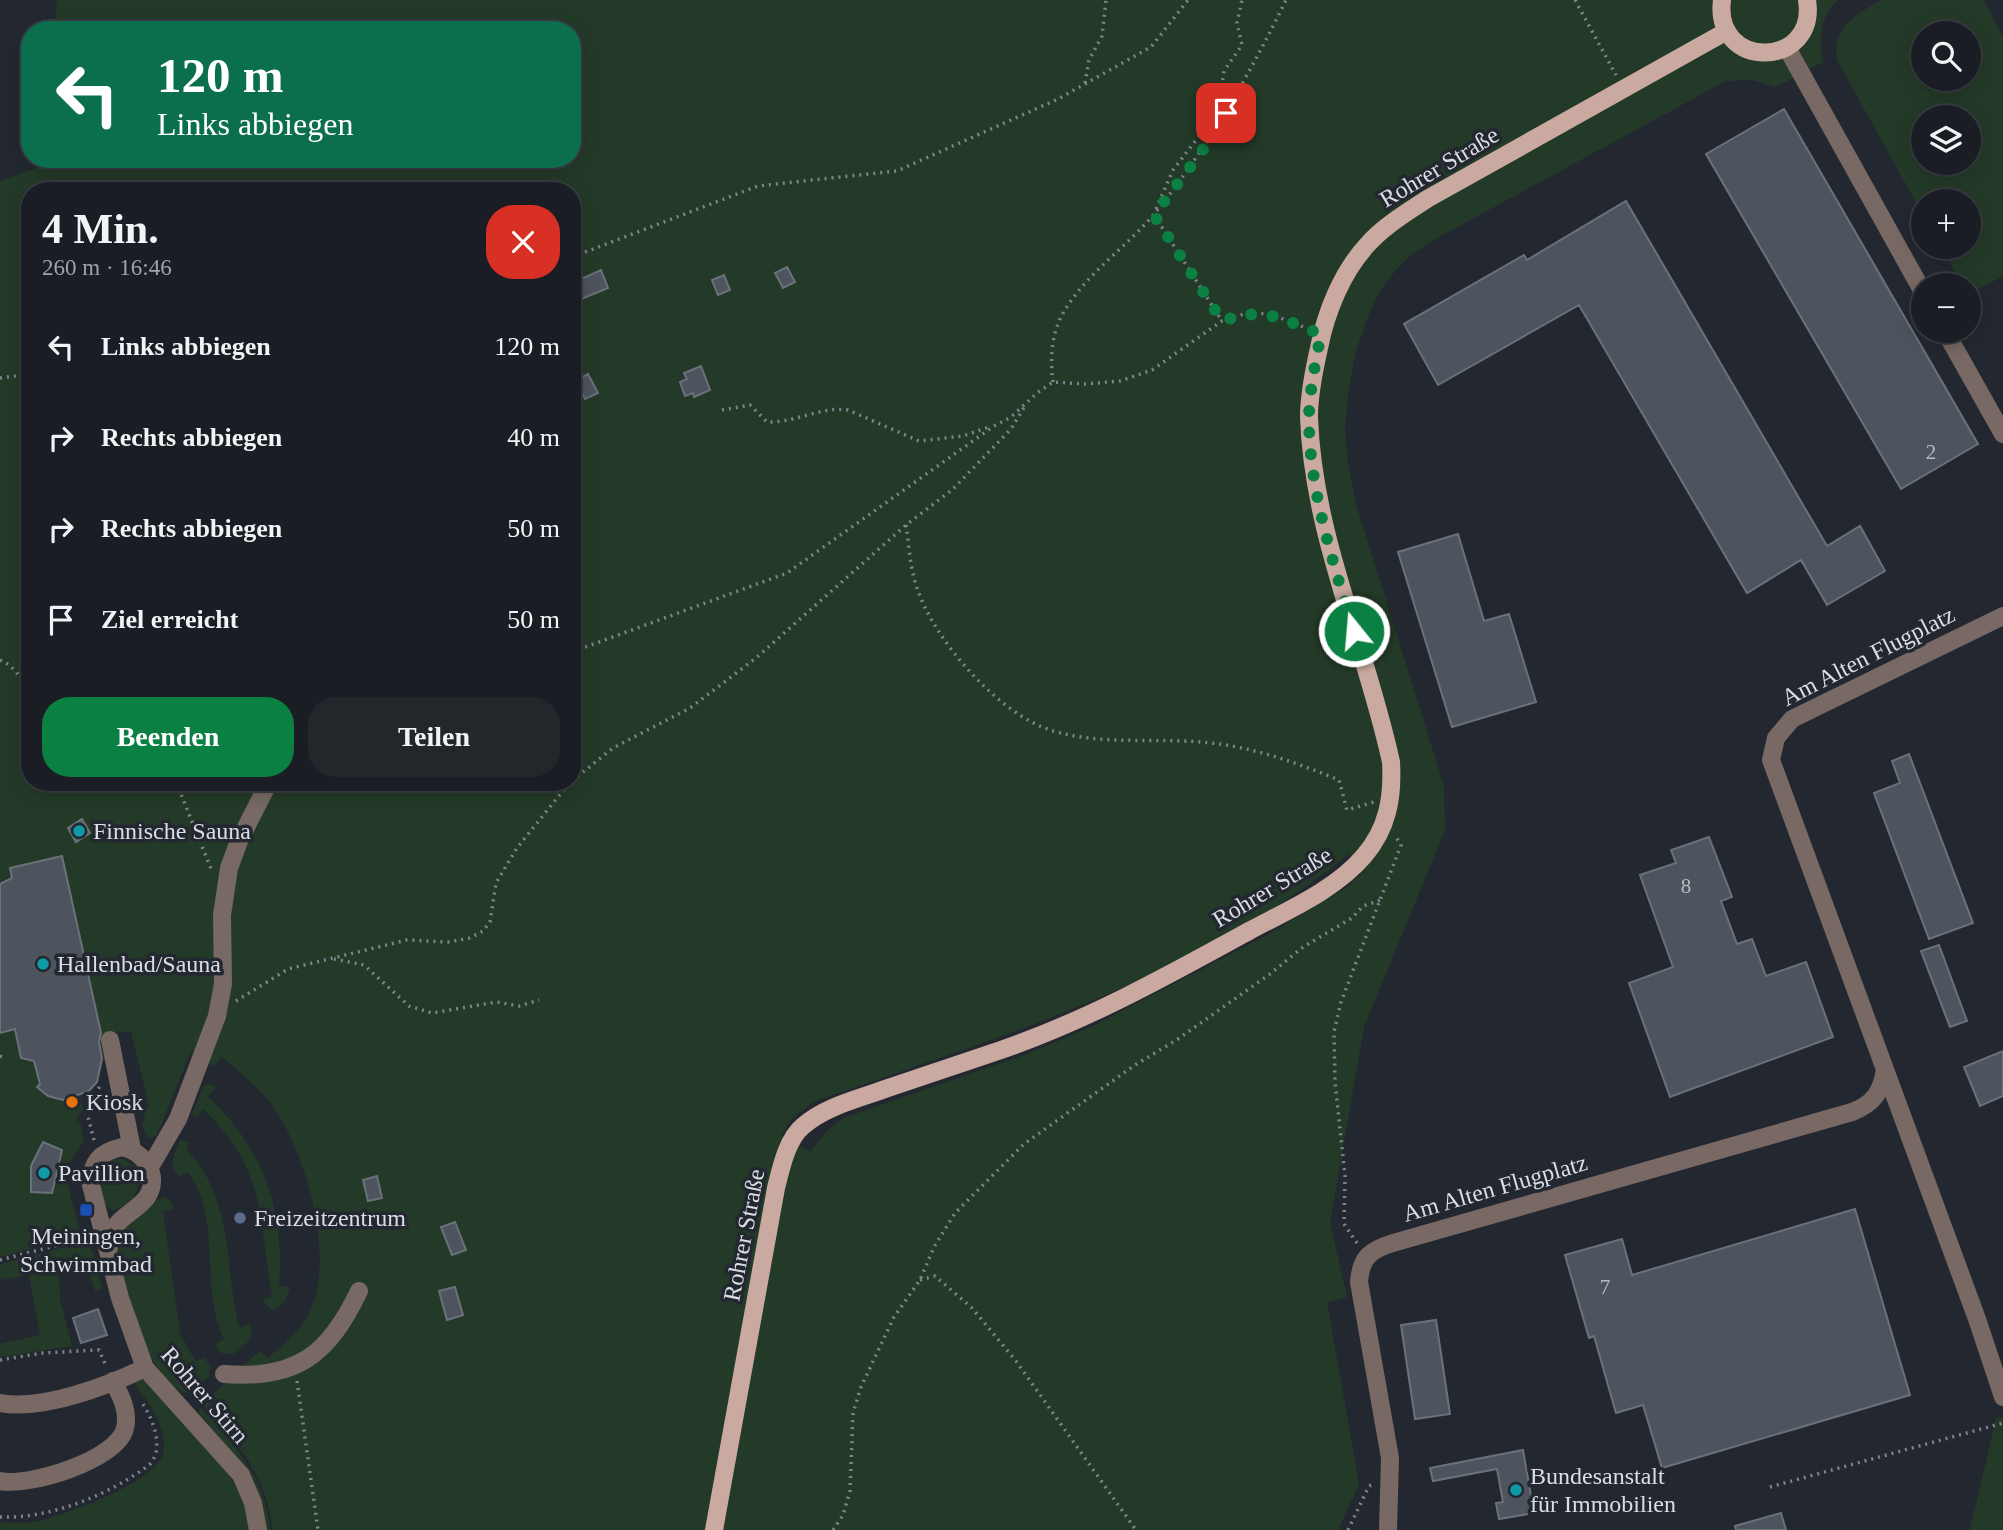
<!DOCTYPE html>
<html lang="de">
<meta charset="utf-8">
<style>
:root{--surface:#1a1e24;--page:#23272c;--text:#f1f3f6;--muted:#9fa2a6;--line:#383c41;--accent:#0b8043}
body{margin:0;font-family:Georgia,serif;background:var(--page);color:var(--text);height:100vh;display:flex;flex-direction:column;font-size:26px;white-space:nowrap}
*{box-sizing:border-box;margin:0}
p{font-size:23px;color:var(--muted)}
.icon{flex:none;width:38px;height:38px;fill:none;stroke:currentColor;stroke-width:2;stroke-linecap:round;stroke-linejoin:round}
.map{position:relative;flex:1;overflow:hidden}
.details{position:absolute;left:21px;top:182px;width:560px;height:609px;display:flex;flex-direction:column;background:var(--surface);border-radius:28px;box-shadow:0 4px 18px #0003,0 0 0 2px var(--line)}
.details>*{flex:none}
.guide{position:absolute;left:21px;top:21px;width:560px;height:147px;border-radius:28px;box-shadow:0 4px 18px #0003,0 0 0 2px var(--line);background:#0b6e4f;color:#fff;overflow:hidden}
.fabs{position:absolute;left:1911px;top:21px;display:grid;gap:14px}
.fabs a{display:grid;place-items:center;width:70px;height:70px;border-radius:50%;background:var(--surface);box-shadow:0 4px 18px #0003,0 0 0 2px var(--line);font-size:35px}
.pin{position:absolute;display:grid;place-items:center;width:60px;height:60px;color:#fff;margin:-30px;border-radius:14px;box-shadow:0 4px 10px #0006}
.me{position:absolute;width:77px;margin:-38px;rotate:343deg;stroke-linejoin:round;filter:drop-shadow(0 0 5px #0008)}
.turn{display:flex;align-items:center;gap:24px;height:147px;padding:0 21px;font-size:32px}
.turn .icon{width:91px;height:91px;stroke-width:2.5}
.turn b{display:block;font-size:49px;line-height:60px}
.round{display:grid;place-items:center;flex:none;width:74px;height:74px;border-radius:28px;background:var(--page)}
.head{display:flex;align-items:center;justify-content:space-between;height:119px;padding:0 21px}
h1{font-size:42px;font-weight:700;line-height:52px}
.action{display:flex;gap:14px;margin-top:auto;padding:14px 21px}
.action a{flex:1;height:80px;border-radius:28px;background:var(--accent);color:#fff;font-size:28px;font-weight:700;line-height:80px;text-align:center}
.action a+a{background:var(--page);color:var(--text)}
ul{padding:0;list-style:none}
li{display:flex;align-items:center;gap:21px;height:91px;padding:0 21px}
li div{flex:1}
li b{display:block;font-size:26px}
li em{font-style:normal}
.map>svg:first-child{display:block}
.green{fill:#243a28;fill-rule:evenodd}
.building{fill:#4e545e;stroke:#6b717b;stroke-width:2}
.lines{fill:none;stroke-linecap:round;stroke-linejoin:round}
.path{stroke:#80848b;stroke-width:3.5;stroke-dasharray:2 5;stroke-linecap:butt}
.minor{stroke:#786964;stroke-width:18}
.major{stroke:#caaaa0;stroke-width:18}
.route{stroke:#0b8043;stroke-width:12;stroke-dasharray:0 21.6}
.culture-dot{fill:#0f9aa8;stroke:#232830;stroke-width:2.5}
.food-dot{fill:#e8710a;stroke:#232830;stroke-width:2.5}
.transit-dot{fill:#1a4fb4;stroke:#232830;stroke-width:2.5}
.service-dot{fill:#5c6f8a;stroke:#232830;stroke-width:2.5}
.labels{text-anchor:middle;dominant-baseline:central;stroke-width:7;stroke-linejoin:round;paint-order:stroke}
.number-label{font-size:21px;fill:#b7bbc2}
.street-label{font-size:24px;fill:#dadde3;stroke:#232830}
.poi-label{font-size:24px;fill:#dadde3;stroke:#232830;text-anchor:start}
</style>
<div class="map">
<svg width="2003" height="1530" viewBox="0 0 2003 1530">
<rect width="100%" height="100%" fill="#232830"/>
<!-- green -->
<path class="green" d="M 57,0 L 1838,0 C 1820,17 1818,38 1823,62 L 1776,87 L 1752,80 L 1726,81 L 1430,242 L 1411,255 L 1395,271 L 1380,291 L 1369,314 L 1355,354 L 1348,393 L 1345,429 L 1348,465 L 1356,504 L 1444,786 L 1445,830 L 1364,1027 L 1330,1223 L 1347,1297 L 1327,1302 L 1359,1484 L 1338,1530 L 273,1530 C 265,1471 239,1447 202,1403 L 229,1380 L 269,1378 L 328,1336 L 283,1365 L 242,1366 L 260,1351 L 268,1358 C 283,1344 298,1333 308,1315 C 338,1262 305,1146 269,1101 C 256,1085 238,1071 222,1057 L 213,1067 L 196,1048 L 189,1056 L 159,1130 L 154,1137 L 147,1138 L 141,1122 L 145,1121 L 142,1108 L 149,1106 L 131,1031 L 102,1034 L 107,1058 L 100,1060 L 97,1082 L 80,1097 L 83,1109 L 75,1120 L 81,1125 L 84,1141 L 66,1168 L 71,1199 L 81,1235 L 0,1257 L 0,181 L 40,167 L 41,159 L 572,159 L 572,30 L 54,30 ZM 30,191 L 572,191 L 572,782 L 30,782 ZM 1349,854 L 1365,870 L 1347,887 L 1271,933 L 1091,1027 L 1027,1054 L 843,1118 L 828,1130 L 810,1152 L 781,1135 L 792,1119 L 813,1102 C 998,1037 1194,980 1349,854 Z
M 1881,0 L 1984,0 L 2003,37 L 2003,276 L 1969,294 L 1969,285 L 1963,285 L 1941,247 L 1969,247 L 1969,201 L 1923,201 L 1923,215 L 1838,62 C 1829,29 1857,14 1881,0 ZM 1923,33 L 1969,33 L 1969,79 L 1923,79 ZM 1923,117 L 1969,117 L 1969,163 L 1923,163 Z
M 209,1084 L 216,1087 L 208,1097 C 264,1149 285,1210 279,1286 L 290,1287 L 285,1302 L 272,1311 L 262,1299 L 272,1297 C 258,1215 267,1171 203,1109 L 196,1117 L 192,1114 L 204,1085 Z
M 180,1140 L 189,1142 L 186,1149 C 232,1196 225,1259 237,1319 L 240,1328 L 249,1323 C 257,1338 245,1345 233,1354 L 220,1353 L 216,1344 L 224,1339 C 199,1288 223,1219 188,1172 L 179,1177 C 167,1164 175,1154 180,1140 Z
M 123,1159 L 137,1167 L 140,1183 L 131,1203 L 113,1210 C 96,1202 99,1186 100,1170 L 112,1160 Z
M 164,1197 L 170,1200 L 174,1209 L 163,1211 L 180,1333 L 195,1361 L 205,1358 L 210,1367 L 209,1377 L 187,1393 C 152,1386 132,1307 121,1276 L 131,1274 L 127,1263 L 118,1265 C 111,1236 138,1207 164,1197 Z
M 90,1244 L 102,1288 L 95,1291 L 87,1263 L 59,1272 L 60,1299 L 72,1346 L 0,1357 L 0,1344 L 40,1335 L 29,1275 L 0,1280 L 0,1264 L 73,1245 L 74,1248 Z
M 140,1380 L 146,1381 L 230,1476 L 246,1507 L 250,1530 L 0,1530 L 0,1522 C 13,1524 30,1524 43,1520 C 69,1513 162,1480 164,1450 C 166,1424 148,1402 134,1383 Z
M 200,1407 C 233,1443 266,1478 270,1530 L 265,1530 L 240,1461 L 198,1412 Z
M 1996,1418 L 2003,1418 L 2003,1530 L 1970,1530 Z"/>
<!-- building -->
<path class="building" d="M 1784,109 L 1978,444 L 1901,489 L 1706,154 Z
M 1626,201 L 1827,546 L 1860,526 L 1885,571 L 1827,605 L 1801,560 L 1747,593 L 1579,305 L 1438,385 L 1404,324 L 1524,255 L 1527,260 Z
M 787,267 L 795,282 L 783,288 L 775,273 Z
M 601,270 L 608,288 L 577,301 L 572,283 Z
M 724,275 L 730,290 L 718,295 L 712,280 Z
M 701,366 L 710,390 L 694,397 L 693,393 L 685,396 L 680,382 L 687,379 L 684,373 Z
M 588,374 L 598,393 L 585,399 L 576,381 Z
M 1458,534 L 1484,621 L 1509,614 L 1536,702 L 1452,727 L 1398,552 Z
M 1909,754 L 1973,923 L 1929,939 L 1874,793 L 1900,783 L 1892,761 Z
M 82,819 L 90,833 L 76,842 L 68,828 Z
M 1709,837 L 1732,897 L 1721,901 L 1737,944 L 1752,939 L 1766,976 L 1806,962 L 1833,1037 L 1670,1097 L 1629,983 L 1673,967 L 1640,875 L 1676,863 L 1671,850 Z
M 62,856 L 101,1033 L 99,1042 L 102,1059 L 97,1082 L 89,1091 L 63,1100 L 48,1096 L 37,1087 L 40,1084 L 34,1061 L 21,1058 L 15,1029 L 0,1033 L 0,884 L 12,878 L 10,868 Z
M 1939,945 L 1967,1021 L 1950,1027 L 1921,951 Z
M 2003,1051 L 2003,1096 L 1980,1106 L 1964,1067 Z
M 43,1142 L 62,1150 L 52,1193 L 31,1192 L 31,1166 Z
M 377,1176 L 382,1198 L 368,1201 L 363,1180 Z
M 1855,1209 L 1910,1395 L 1662,1468 L 1643,1405 L 1616,1413 L 1594,1336 L 1589,1338 L 1565,1255 L 1622,1239 L 1632,1275 Z
M 455,1222 L 466,1250 L 452,1255 L 441,1227 Z
M 455,1287 L 463,1315 L 447,1320 L 439,1291 Z
M 98,1309 L 107,1335 L 81,1343 L 73,1318 Z
M 1436,1320 L 1450,1414 L 1415,1419 L 1401,1325 Z
M 1523,1450 L 1534,1513 L 1499,1519 L 1496,1503 L 1503,1502 L 1497,1469 L 1433,1481 L 1430,1468 Z
M 1781,1513 L 1786,1530 L 1736,1530 L 1735,1526 Z"/>
<g class="lines">
<!-- path -->
<path class="path" d="M 1575,0 L 1616,75
M 1085,83 L 1089,60 L 1102,36 L 1106,0
M 1156,209 L 1173,170 L 1200,135 L 1220,99 L 1224,71 L 1242,45 L 1237,23 L 1242,0
M 1154,215 L 1222,321
M 572,257 L 758,186 L 897,171 L 1058,99 L 1151,47 L 1188,0
M 0,378 L 30,374
M 1053,382 C 1050,360 1051,336 1062,315 C 1084,275 1126,248 1155,213 C 1208,147 1249,76 1286,0
M 722,410 L 750,405 L 767,422 C 795,423 821,406 848,410 L 919,441 L 963,436 L 989,427
M 906,525 C 909,545 910,568 917,588 C 934,640 999,715 1053,731 C 1105,746 1159,737 1211,743 C 1256,748 1297,763 1339,780 L 1347,810 L 1374,802
M 572,652 L 787,573 L 994,426 L 1011,417 L 1037,393 L 1053,382 L 1085,384 L 1120,381 L 1152,370 L 1222,321 L 1247,313 L 1270,314 L 1306,328
M 0,660 C 22,669 28,693 30,715
M 30,716 L 30,726
M 572,781 L 613,748 L 690,708 L 756,658 L 906,525 L 952,490 L 1011,429 L 1025,406
M 176,782 L 212,871
M 334,959 L 364,965 L 409,1006 L 432,1013 L 497,1002 L 519,1006 L 539,1000
M 236,1001 L 288,969 L 407,940 L 448,942 L 470,938 L 483,931 L 490,922 L 496,883 L 517,848 L 570,782
M 0,1056 L 2,1057
M 94,1140 L 86,1109 L 102,1083
M 1357,1243 L 1344,1224 L 1345,1176 L 1335,1082 L 1334,1032 L 1341,1002 L 1401,845 L 1395,835
M 0,1260 L 89,1237
M 920,1280 L 935,1276 L 972,1308 L 1016,1361 L 1136,1530
M 0,1360 L 43,1353 L 99,1350 L 106,1366
M 297,1381 L 318,1530
M 1770,1487 L 2003,1423
M 0,1517 C 50,1519 109,1495 149,1465 C 165,1450 153,1418 142,1403
M 833,1530 L 843,1515 L 850,1491 L 853,1413 L 861,1387 L 894,1317 L 920,1280 L 934,1247 L 955,1213 L 1024,1144 L 1135,1065 L 1178,1039 L 1270,974 L 1303,947 L 1352,918 L 1363,906 L 1381,900
M 1348,1530 L 1369,1486 L 1374,1484"/>
<!-- minor -->
<path class="minor" d="M 1787,48 L 1923,292
M 1945,331 L 2003,434
M 2003,616 L 1792,719 L 1776,738 L 1771,760 L 1977,1319 L 2003,1397
M 110,1040 L 132,1149
M 150,1167 L 178,1119 L 217,1016 L 223,984 L 222,915 L 229,868 L 239,841 L 269,782
M 108,1249 C 111,1241 113,1229 118,1223 C 127,1213 139,1208 147,1197 C 161,1175 144,1152 122,1147 C 100,1152 91,1162 91,1185 L 120,1298 L 145,1368 L 241,1475 L 253,1503 L 258,1530
M 224,1374 C 297,1380 329,1354 359,1291
M 0,1403 C 42,1411 107,1386 145,1368
M 0,1481 C 29,1487 118,1460 125,1428 C 129,1411 121,1396 113,1381
M 1388,1530 L 1390,1458 L 1359,1282 C 1361,1257 1370,1250 1393,1243 L 1852,1112 C 1873,1104 1882,1092 1885,1069"/>
<!-- major -->
<path class="major" d="M 1722,0 C 1713,71 1818,69 1807,0
M 714,1530 L 776,1188 C 781,1168 787,1139 803,1126 C 826,1106 858,1099 885,1089 C 924,1076 962,1063 1001,1050 C 1088,1020 1169,975 1249,931 C 1288,910 1335,890 1364,856 C 1388,828 1393,797 1391,762 C 1366,646 1313,536 1309,417 C 1309,394 1314,370 1319,348 C 1326,312 1342,272 1368,244 C 1384,226 1406,213 1427,199 L 1727,31"/>
</g>
<g class="lines">
<!-- route -->
<path class="route" d="M 1226,113 L 1200,154 L 1154,215 L 1222,321 C 1267,306 1280,319 1321,334 C 1316,360 1310,388 1309,414 C 1308,487 1333,562 1354,631"/>
</g>
<!-- markers -->
<g class="culture-dot">
<circle cx="79" cy="831" r="7"/>
<circle cx="43" cy="964" r="7"/>
<circle cx="44" cy="1173" r="7"/>
<circle cx="1516" cy="1490" r="7"/>
</g>
<circle class="food-dot" cx="72" cy="1102" r="7"/>
<rect class="transit-dot" x="79" y="1203" width="14" height="14" rx="3.5"/>
<circle class="service-dot" cx="240" cy="1218" r="7"/>
<g class="labels">
<!-- number labels -->
<g class="number-label">
<text x="1931" y="452">2</text>
<text x="1686" y="886">8</text>
<text x="1605" y="1287">7</text>
</g>
<!-- street labels -->
<g class="street-label">
<text transform="translate(1439 167) rotate(-31)">Rohrer Straße</text>
<text transform="translate(1868 656) rotate(-27)">Am Alten Flugplatz</text>
<text transform="translate(1272 887) rotate(-31)">Rohrer Straße</text>
<text transform="translate(1495 1188) rotate(-16)">Am Alten Flugplatz</text>
<text transform="translate(744 1235) rotate(-79)">Rohrer Straße</text>
<text transform="translate(205 1395) rotate(49)">Rohrer Stirn</text>
</g>
<!-- poi labels -->
<g class="poi-label">
<text x="93" y="831">Finnische Sauna</text>
<text x="57" y="964">Hallenbad/Sauna</text>
<text x="86" y="1102">Kiosk</text>
<text x="58" y="1173">Pavillion</text>
<text x="254" y="1218">Freizeitzentrum</text>
<text x="86" y="1236" text-anchor="middle">Meiningen,<tspan x="86" dy="28">Schwimmbad</tspan></text>
<text x="1530" y="1476">Bundesanstalt<tspan x="1530" dy="28">für Immobilien</tspan></text>
</g>
</g>
</svg>
<div class="fabs">
<a><svg class="icon" aria-label="search" viewBox="0 0 24 24"><circle cx="10" cy="10" r="6"/><path d="M15 15l6 6"/></svg></a>
<a><svg class="icon" aria-label="layers" viewBox="0 0 24 24"><path d="M12 4l9 5-9 5-9-5zM3 14l9 5 9-5"/></svg></a>
<a>+</a>
<a>−</a>
</div>
<div class="pin" style="left:1226px;top:113px;background:#d93025"><svg class="icon" aria-label="arrive" viewBox="0 0 24 24"><path d="M6 21V4h12l-3 4 3 4H6"/></svg></div>
<svg class="me" style="left:1354px;top:631px" viewBox="-20 -20 40 40"><circle r="17" fill="#0b8043" stroke="#fff" stroke-width="3"/><path d="M0-11L8 9 0 5-8 9z" fill="#fff"/></svg>
<div class="guide">
<div class="turn"><svg class="icon" aria-label="left" viewBox="0 0 24 24"><path d="M17 20v-9H6M10 6l-5 5 5 5"/></svg><div><b>120 m</b>Links abbiegen</div></div>
</div>
<section class="details">
<div class="head"><div><h1>4 Min.</h1><p>260 m · 16:46</p></div><a class="round" style="background:#d93025;color:#fff"><svg class="icon" aria-label="close" viewBox="0 0 24 24"><path d="M6 6l12 12M18 6L6 18"/></svg></a></div>
<ul>
<li><svg class="icon" aria-label="left" viewBox="0 0 24 24"><path d="M17 20v-9H6M10 6l-5 5 5 5"/></svg><div><b>Links abbiegen</b></div><em>120 m</em></li>
<li><svg class="icon" aria-label="right" viewBox="0 0 24 24"><path d="M7 20v-9h11M14 6l5 5-5 5"/></svg><div><b>Rechts abbiegen</b></div><em>40 m</em></li>
<li><svg class="icon" aria-label="right" viewBox="0 0 24 24"><path d="M7 20v-9h11M14 6l5 5-5 5"/></svg><div><b>Rechts abbiegen</b></div><em>50 m</em></li>
<li><svg class="icon" aria-label="arrive" viewBox="0 0 24 24"><path d="M6 21V4h12l-3 4 3 4H6"/></svg><div><b>Ziel erreicht</b></div><em>50 m</em></li>
</ul>
<div class="action"><a>Beenden</a><a>Teilen</a></div>
</section>
</div>
